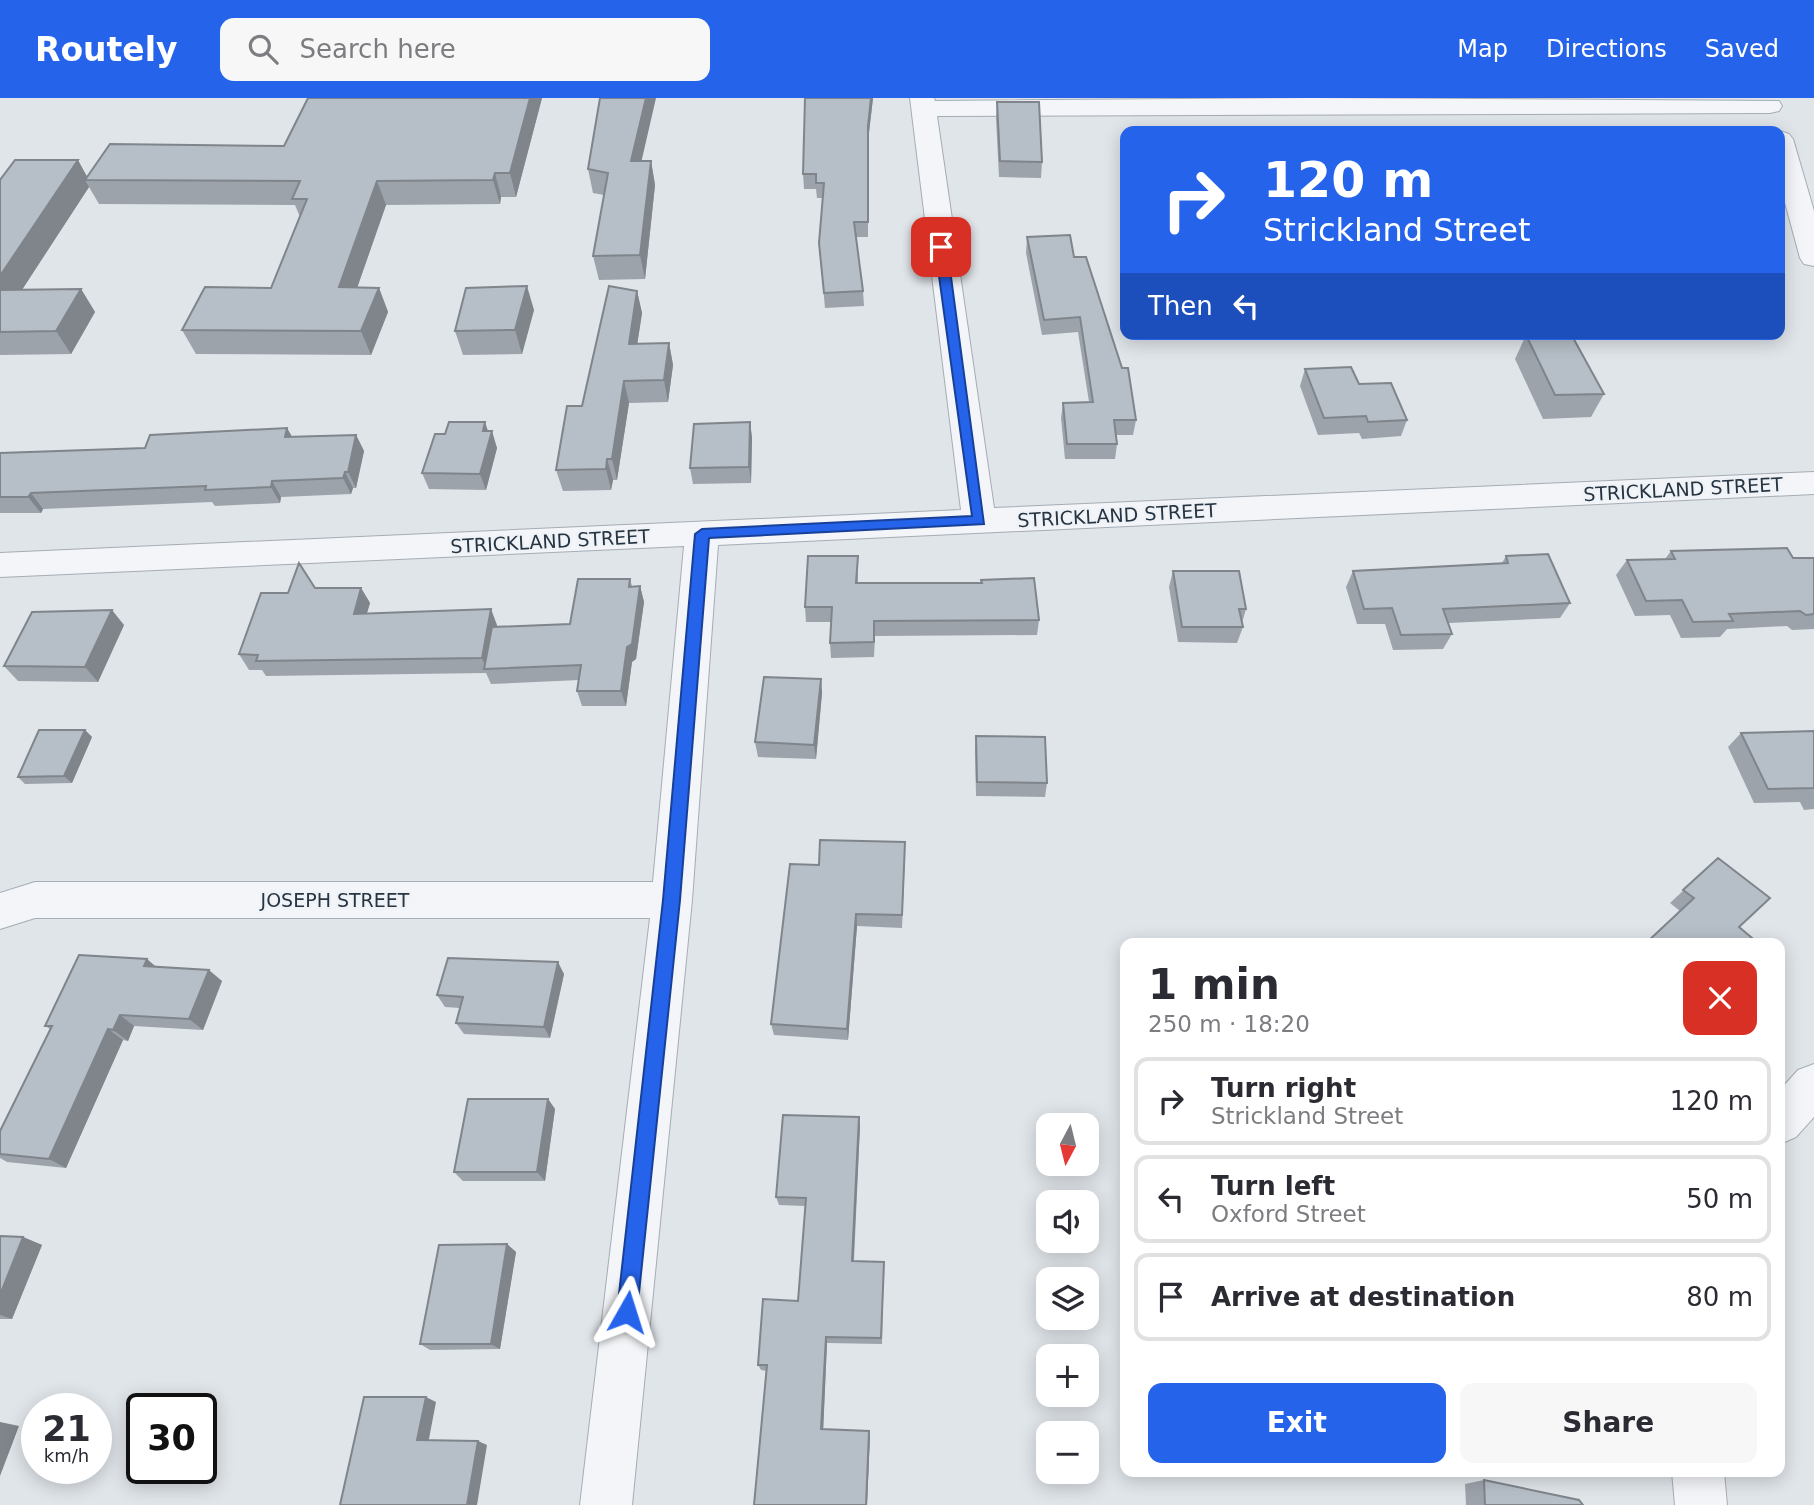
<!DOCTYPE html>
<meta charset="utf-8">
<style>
:root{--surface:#fff;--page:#f7f7f7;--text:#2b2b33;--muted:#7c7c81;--line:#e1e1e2;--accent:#2563eb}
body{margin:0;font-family:"DejaVu Sans",sans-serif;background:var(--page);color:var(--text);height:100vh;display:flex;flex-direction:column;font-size:26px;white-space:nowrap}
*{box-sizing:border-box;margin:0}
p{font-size:23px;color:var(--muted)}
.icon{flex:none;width:38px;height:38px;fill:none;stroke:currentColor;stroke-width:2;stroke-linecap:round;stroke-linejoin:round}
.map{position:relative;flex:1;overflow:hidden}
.panel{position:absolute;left:1120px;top:840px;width:665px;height:539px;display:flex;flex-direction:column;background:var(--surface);border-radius:14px;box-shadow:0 4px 18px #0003}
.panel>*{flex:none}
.banner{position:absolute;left:1120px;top:28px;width:665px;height:214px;border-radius:14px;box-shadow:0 4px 18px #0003;background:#2563eb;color:#fff;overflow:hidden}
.needle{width:46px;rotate:187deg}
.fabs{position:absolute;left:1036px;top:1015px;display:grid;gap:14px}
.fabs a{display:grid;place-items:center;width:63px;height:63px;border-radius:14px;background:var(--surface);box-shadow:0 4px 18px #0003;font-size:35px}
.speed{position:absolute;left:21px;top:1295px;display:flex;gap:14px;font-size:35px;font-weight:700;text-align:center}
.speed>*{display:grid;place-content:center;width:91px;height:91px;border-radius:50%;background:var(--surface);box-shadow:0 4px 18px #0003;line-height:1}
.speed small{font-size:18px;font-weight:400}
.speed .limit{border:4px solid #111;border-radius:10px;background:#fff;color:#111}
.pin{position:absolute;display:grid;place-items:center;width:60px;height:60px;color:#fff;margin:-30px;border-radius:14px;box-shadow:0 4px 10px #0006}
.me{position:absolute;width:77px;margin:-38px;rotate:6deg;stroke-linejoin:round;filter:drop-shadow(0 0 5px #0008)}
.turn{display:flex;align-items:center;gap:24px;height:147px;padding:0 28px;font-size:32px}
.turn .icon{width:91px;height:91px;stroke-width:2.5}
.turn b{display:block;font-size:49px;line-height:60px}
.then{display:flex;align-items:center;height:66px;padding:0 28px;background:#0003;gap:14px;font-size:26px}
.round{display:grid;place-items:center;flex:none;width:74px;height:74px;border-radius:14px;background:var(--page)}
.overview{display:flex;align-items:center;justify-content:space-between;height:119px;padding:0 28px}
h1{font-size:42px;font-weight:800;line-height:52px}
.primary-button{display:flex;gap:14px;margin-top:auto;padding:14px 28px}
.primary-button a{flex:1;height:80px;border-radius:14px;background:var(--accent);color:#fff;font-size:28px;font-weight:800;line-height:80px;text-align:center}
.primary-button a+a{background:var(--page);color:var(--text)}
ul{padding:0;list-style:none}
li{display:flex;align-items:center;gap:21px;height:88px;margin:0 14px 10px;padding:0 14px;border:4px solid var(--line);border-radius:14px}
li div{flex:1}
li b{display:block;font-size:26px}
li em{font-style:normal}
header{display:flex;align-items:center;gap:42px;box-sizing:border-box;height:98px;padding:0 35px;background:var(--accent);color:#fff}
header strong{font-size:33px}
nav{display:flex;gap:38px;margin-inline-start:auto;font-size:24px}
.search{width:490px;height:63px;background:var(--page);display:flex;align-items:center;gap:18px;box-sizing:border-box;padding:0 24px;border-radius:14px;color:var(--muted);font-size:26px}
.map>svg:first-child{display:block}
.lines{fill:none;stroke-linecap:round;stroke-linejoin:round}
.minor-casing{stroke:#a5acb4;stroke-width:2}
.minor{fill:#f3f5f8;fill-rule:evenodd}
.wall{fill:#9da3ab}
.shaded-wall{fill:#7f858b}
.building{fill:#b6bec7;stroke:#7f858b;stroke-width:2}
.route{fill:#2563eb;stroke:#184099;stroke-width:2}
.labels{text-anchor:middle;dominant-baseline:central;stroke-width:5;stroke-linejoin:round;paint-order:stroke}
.street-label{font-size:19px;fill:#273442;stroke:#eff3f7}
</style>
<header>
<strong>Routely</strong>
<div class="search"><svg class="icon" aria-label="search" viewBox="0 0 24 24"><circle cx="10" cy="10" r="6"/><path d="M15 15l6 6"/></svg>Search here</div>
<nav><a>Map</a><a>Directions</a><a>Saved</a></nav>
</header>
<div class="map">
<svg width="1814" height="1407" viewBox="0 0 1814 1407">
<rect width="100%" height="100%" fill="#e0e5ea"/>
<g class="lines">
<defs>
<path id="minor" d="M 910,0 L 934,0 L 935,3 L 1313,0 L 1779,3 L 1782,8 L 1779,13 L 1770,15 L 937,18 L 994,410 L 1814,374 L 1814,396 L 718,447 L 692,802 L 632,1407 L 580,1407 L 650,820 L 35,820 L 0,831 L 0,795 L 35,784 L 653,784 L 684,448 L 0,479 L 0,455 L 961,412 Z
M 1780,33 L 1789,36 L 1793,41 L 1814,113 L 1814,168 L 1804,166 L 1800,160 L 1780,86 Z
M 1814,966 L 1814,1019 L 1796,1039 L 1780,1046 L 1780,992 L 1798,972 Z
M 1672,1374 L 1724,1374 L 1727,1407 L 1675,1407 Z"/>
</defs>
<!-- minor casing -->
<use href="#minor" class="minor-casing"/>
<!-- minor -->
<use href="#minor" class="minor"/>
</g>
<!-- wall -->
<path class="wall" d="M 542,0 L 516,99 L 501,99 L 500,106 L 386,107 L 357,190 L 379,190 L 388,214 L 371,257 L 196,256 L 182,232 L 271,190 L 300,119 L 295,107 L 99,106 L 89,89 L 22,191 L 81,191 L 95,214 L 71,256 L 0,257 L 0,82 L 87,79 L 284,48 Z
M 805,0 L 873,0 L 868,43 L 868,139 L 856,139 L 863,193 L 864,208 L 825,210 L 819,145 L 823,100 L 817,100 L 816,91 L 804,91 L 803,76 Z
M 997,4 L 1042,64 L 1041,80 L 999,79 L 996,20 Z
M 641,63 L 651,63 L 655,87 L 645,181 L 599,182 L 593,158 L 604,97 L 593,95 L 588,71 Z
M 1027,139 L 1074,159 L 1136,322 L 1133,337 L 1116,337 L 1117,346 L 1115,361 L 1065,361 L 1061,320 L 1063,305 L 1089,304 L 1078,234 L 1042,237 L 1026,155 Z
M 637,193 L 642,215 L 637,246 L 669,245 L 673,267 L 668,304 L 629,305 L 617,382 L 613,382 L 611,392 L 563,393 L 556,372 L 582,308 Z
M 534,212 L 522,256 L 463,257 L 455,233 Z
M 1526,237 L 1604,296 L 1591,319 L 1543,321 L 1515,261 Z
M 1305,271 L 1359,286 L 1407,322 L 1401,338 L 1362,341 L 1359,335 L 1318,337 L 1300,288 Z
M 750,324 L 752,340 L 751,385 L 693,386 L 690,370 Z
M 287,330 L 292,339 L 356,337 L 364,353 L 356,390 L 353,390 L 351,396 L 281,399 L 280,405 L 215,408 L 212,404 L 43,411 L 41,415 L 0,415 L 0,355 L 145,350 Z
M 488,333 L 497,350 L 486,392 L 429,391 L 422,375 L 445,336 Z
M 1671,453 L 1793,460 L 1814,460 L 1814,531 L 1792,532 L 1787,528 L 1727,531 L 1720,539 L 1681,540 L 1670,517 L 1635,518 L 1616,477 L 1627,462 L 1665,461 Z
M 1506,458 L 1570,505 L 1560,520 L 1448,525 L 1452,536 L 1443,551 L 1393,552 L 1385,526 L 1357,526 L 1346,489 L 1353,473 L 1502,465 Z
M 1173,473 L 1246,511 L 1242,525 L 1243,529 L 1237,545 L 1178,544 L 1169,489 Z
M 858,474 L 858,485 L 1039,522 L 1037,537 L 875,538 L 874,559 L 831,560 L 830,545 L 831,524 L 806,524 L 805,509 Z
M 630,481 L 632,488 L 640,488 L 644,504 L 636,561 L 632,564 L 626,608 L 582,608 L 577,593 L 579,582 L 491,586 L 486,575 L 266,578 L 262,572 L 249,572 L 239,556 L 288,495 L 315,490 L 361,490 L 370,505 L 367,515 L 497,527 L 497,529 L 570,526 Z
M 124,527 L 98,584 L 18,583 L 4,568 Z
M 821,581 L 822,595 L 816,661 L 758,659 L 755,644 Z
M 85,632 L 92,639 L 72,685 L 25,686 L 18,679 Z
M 1814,633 L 1814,711 L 1804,712 L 1800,704 L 1754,705 L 1728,649 L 1741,635 Z
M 976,638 L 1047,685 L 1045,699 L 976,698 L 975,652 Z
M 905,758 L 902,830 L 857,828 L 848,942 L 774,937 L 771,926 L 819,767 Z
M 1718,760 L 1770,800 L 1680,813 L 1670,805 Z
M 156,868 L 222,883 L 203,932 L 134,928 L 128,943 L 123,942 L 66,1070 L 7,1064 L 0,1060 L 0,1033 L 50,931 L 45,928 Z
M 564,876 L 550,940 L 464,936 L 456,925 L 460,910 L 445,909 L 437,897 Z
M 548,1001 L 555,1011 L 545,1083 L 463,1083 L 454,1074 Z
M 859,1019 L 860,1028 L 854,1163 L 884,1164 L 882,1246 L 827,1245 L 823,1332 L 870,1337 L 867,1407 L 767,1273 L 761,1272 L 758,1267 L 798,1203 L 805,1108 L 779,1107 L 776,1099 Z
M 0,1138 L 23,1139 L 42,1147 L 12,1221 L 0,1221 Z
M 507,1146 L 516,1154 L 500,1251 L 430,1252 L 420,1246 Z
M 1484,1382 L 1583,1407 L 1466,1407 L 1465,1386 Z"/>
<!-- shaded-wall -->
<path class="shaded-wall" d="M 530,0 L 542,0 L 516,99 L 510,75 Z
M 646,0 L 656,0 L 636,87 L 631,63 Z
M 871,0 L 873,0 L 868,43 L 868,139 L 868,28 Z
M 78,62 L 89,82 L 85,82 L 89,89 L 7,215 L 0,205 L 0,178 Z
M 651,63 L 655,87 L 645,181 L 640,157 Z
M 495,75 L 501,99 L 500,106 L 493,82 Z
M 377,83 L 386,107 L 349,213 L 339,189 Z
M 527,188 L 534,212 L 522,256 L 515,232 Z
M 379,190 L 388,214 L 371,257 L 361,233 Z
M 81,191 L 95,214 L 71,256 L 56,233 Z
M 637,193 L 642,215 L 634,268 L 629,246 Z
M 669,245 L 673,267 L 668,304 L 664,282 Z
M 624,283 L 629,305 L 617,382 L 612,361 Z
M 485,324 L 490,339 L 492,333 L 497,350 L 486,392 L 480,376 L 483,333 Z
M 750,324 L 752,340 L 751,385 L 749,369 Z
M 287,330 L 296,346 L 285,339 Z
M 356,337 L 364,353 L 356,390 L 348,374 Z
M 607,361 L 613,382 L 611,392 L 606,371 Z
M 345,374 L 353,390 L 351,396 L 343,380 Z
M 272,383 L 281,399 L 280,405 L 271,389 Z
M 31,395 L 43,411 L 41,415 L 28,399 Z
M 640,488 L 644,504 L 636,561 L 632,564 L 626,608 L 621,593 L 627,549 Z
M 361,490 L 370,505 L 362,531 L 354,516 Z
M 491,511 L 497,527 L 489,571 L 486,571 L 482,560 Z
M 112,512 L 124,527 L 98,584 L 85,569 Z
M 821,581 L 822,595 L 816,661 L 814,647 Z
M 85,632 L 92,639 L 72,685 L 64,678 Z
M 856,816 L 857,828 L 848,942 L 847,931 Z
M 147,861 L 161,873 L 144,868 Z
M 558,864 L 564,876 L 550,940 L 544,929 Z
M 209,872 L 222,883 L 203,932 L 189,921 Z
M 120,917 L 134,928 L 128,943 L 113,932 Z
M 108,931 L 123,942 L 66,1070 L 49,1061 Z
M 548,1001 L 555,1011 L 545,1083 L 537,1074 Z
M 859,1019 L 860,1028 L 853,1171 L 852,1163 Z
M 23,1139 L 42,1147 L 12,1221 L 0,1217 L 0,1197 Z
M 507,1146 L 516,1154 L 500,1251 L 491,1246 Z
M 826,1239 L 827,1245 L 823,1336 L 821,1331 Z
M 426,1299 L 436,1304 L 428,1346 L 417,1342 Z
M 0,1324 L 19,1328 L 0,1378 Z
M 869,1333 L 870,1337 L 867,1407 L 866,1407 Z
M 478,1343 L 487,1347 L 477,1407 L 467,1407 Z"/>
<!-- building -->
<path class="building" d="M 308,0 L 530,0 L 510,75 L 495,75 L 493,82 L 377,83 L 339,189 L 379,190 L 361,233 L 182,232 L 205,189 L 271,190 L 307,101 L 292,101 L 300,83 L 85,82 L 110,46 L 284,48 Z
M 600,0 L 646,0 L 631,63 L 651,63 L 640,157 L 593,158 L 608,75 L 588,71 Z
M 805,0 L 871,0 L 868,28 L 868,124 L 854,124 L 863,193 L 824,195 L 819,145 L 824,85 L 816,85 L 816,76 L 803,76 Z
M 997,4 L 1039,4 L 1042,64 L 1000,63 Z
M 15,62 L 78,62 L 0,178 L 0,82 Z
M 1070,137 L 1074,159 L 1086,159 L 1122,270 L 1128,270 L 1136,322 L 1114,322 L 1117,346 L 1067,346 L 1063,305 L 1093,304 L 1080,219 L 1044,222 L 1027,139 Z
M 527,188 L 515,232 L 455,233 L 466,190 Z
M 609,188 L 637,193 L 629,246 L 669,245 L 664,282 L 624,283 L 612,361 L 607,361 L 606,371 L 556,372 L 567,308 L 582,308 Z
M 81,191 L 56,233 L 0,234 L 0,192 Z
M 1571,236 L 1604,296 L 1555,297 L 1526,237 Z
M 1351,269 L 1359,286 L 1391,285 L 1407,322 L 1368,324 L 1366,318 L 1324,320 L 1305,271 Z
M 449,324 L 485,324 L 483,333 L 492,333 L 480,376 L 422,375 L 435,336 L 445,336 Z
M 750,324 L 749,369 L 690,370 L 694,326 Z
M 287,330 L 285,339 L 356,337 L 348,374 L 345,374 L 343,380 L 272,383 L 271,389 L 205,392 L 206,388 L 31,395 L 28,399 L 0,399 L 0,355 L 145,350 L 150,337 Z
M 1787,450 L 1793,460 L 1814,460 L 1814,516 L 1806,517 L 1800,513 L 1729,516 L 1733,523 L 1693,524 L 1682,502 L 1646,503 L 1627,462 L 1675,461 L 1671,453 Z
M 1548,456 L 1570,505 L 1443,511 L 1452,536 L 1401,537 L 1392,510 L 1364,511 L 1353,473 L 1508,465 L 1506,458 Z
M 808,458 L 858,458 L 856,485 L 982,485 L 981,482 L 1034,480 L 1039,522 L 874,523 L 874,544 L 830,545 L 832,509 L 805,509 Z
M 299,465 L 315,490 L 361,490 L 354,516 L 491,511 L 482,560 L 256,563 L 258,557 L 239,556 L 261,495 L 288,495 Z
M 1173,473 L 1239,473 L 1246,511 L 1239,511 L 1243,529 L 1182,529 Z
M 578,481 L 630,481 L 629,489 L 640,488 L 632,546 L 627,549 L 621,593 L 577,593 L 581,567 L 484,571 L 492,529 L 570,526 Z
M 112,512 L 85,569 L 4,568 L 32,514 Z
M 764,579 L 821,581 L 814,647 L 755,644 Z
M 39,632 L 85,632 L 64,678 L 18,679 Z
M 1814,633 L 1814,690 L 1768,691 L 1741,635 Z
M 976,638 L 1045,639 L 1047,685 L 977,684 Z
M 820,742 L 905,744 L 902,817 L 856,816 L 847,931 L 771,926 L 790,766 L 819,767 Z
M 1718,760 L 1770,800 L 1739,829 L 1758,845 L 1646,845 L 1694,800 L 1683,792 Z
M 79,857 L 147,861 L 144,868 L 209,872 L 189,921 L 120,917 L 113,932 L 108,931 L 49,1061 L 0,1056 L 0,1033 L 52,928 L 45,928 Z
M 448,860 L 558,864 L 544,929 L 456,925 L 463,899 L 437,897 Z
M 468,1001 L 548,1001 L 537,1074 L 454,1074 Z
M 783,1017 L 859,1019 L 852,1163 L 884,1164 L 881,1240 L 826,1239 L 821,1331 L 869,1333 L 866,1407 L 754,1407 L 767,1267 L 758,1267 L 763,1201 L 798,1203 L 806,1100 L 776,1099 Z
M 0,1138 L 23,1139 L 0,1197 Z
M 507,1146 L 491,1246 L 420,1246 L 439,1147 Z
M 364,1299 L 426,1299 L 417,1342 L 478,1343 L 467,1407 L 340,1407 Z
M 1484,1382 L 1579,1402 L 1583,1407 L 1485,1407 Z"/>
<!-- route -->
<path class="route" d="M 941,145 L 947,149 L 984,426 L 709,440 L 680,802 L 637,1214 L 634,1221 L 627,1224 L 620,1221 L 617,1214 L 663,802 L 695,436 L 702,431 L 972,418 L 935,149 Z"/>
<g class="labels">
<!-- street labels -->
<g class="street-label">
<text transform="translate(1683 391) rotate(-3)">STRICKLAND STREET</text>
<text transform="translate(1117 417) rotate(-3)">STRICKLAND STREET</text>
<text transform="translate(550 443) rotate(-3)">STRICKLAND STREET</text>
<text x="335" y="802">JOSEPH STREET</text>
</g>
</g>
</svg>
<div class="fabs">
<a><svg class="needle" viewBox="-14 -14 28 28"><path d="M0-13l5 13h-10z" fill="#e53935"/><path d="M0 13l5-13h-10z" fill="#7c7c81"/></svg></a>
<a><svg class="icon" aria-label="sound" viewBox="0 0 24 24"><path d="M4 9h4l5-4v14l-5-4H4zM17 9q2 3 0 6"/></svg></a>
<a><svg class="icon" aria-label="layers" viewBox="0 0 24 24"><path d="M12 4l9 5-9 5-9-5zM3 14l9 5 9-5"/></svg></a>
<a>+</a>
<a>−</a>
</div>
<div class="speed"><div>21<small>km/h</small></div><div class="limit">30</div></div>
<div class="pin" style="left:941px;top:149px;background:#d93025"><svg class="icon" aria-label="arrive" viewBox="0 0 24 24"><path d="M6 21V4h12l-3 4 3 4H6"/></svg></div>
<svg class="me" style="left:627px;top:1214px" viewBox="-20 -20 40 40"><path d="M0-17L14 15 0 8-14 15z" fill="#2563eb" stroke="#fff" stroke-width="4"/></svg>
<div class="banner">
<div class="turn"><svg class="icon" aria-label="right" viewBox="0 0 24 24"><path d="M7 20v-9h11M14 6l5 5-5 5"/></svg><div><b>120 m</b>Strickland Street</div></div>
<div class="then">Then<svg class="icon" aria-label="left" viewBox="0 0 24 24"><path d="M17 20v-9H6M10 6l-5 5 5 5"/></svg></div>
</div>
<section class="panel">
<div class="overview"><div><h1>1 min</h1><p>250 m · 18:20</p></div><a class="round" style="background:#d93025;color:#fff"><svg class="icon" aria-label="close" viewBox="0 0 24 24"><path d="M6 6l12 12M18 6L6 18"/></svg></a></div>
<ul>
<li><svg class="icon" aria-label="right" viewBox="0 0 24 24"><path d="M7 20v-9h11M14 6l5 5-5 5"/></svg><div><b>Turn right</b><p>Strickland Street</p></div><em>120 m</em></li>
<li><svg class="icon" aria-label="left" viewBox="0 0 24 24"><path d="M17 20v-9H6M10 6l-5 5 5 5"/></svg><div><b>Turn left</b><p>Oxford Street</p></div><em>50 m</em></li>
<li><svg class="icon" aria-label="arrive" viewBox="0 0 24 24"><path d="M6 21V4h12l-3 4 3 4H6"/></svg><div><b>Arrive at destination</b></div><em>80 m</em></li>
</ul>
<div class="primary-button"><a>Exit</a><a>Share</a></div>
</section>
</div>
